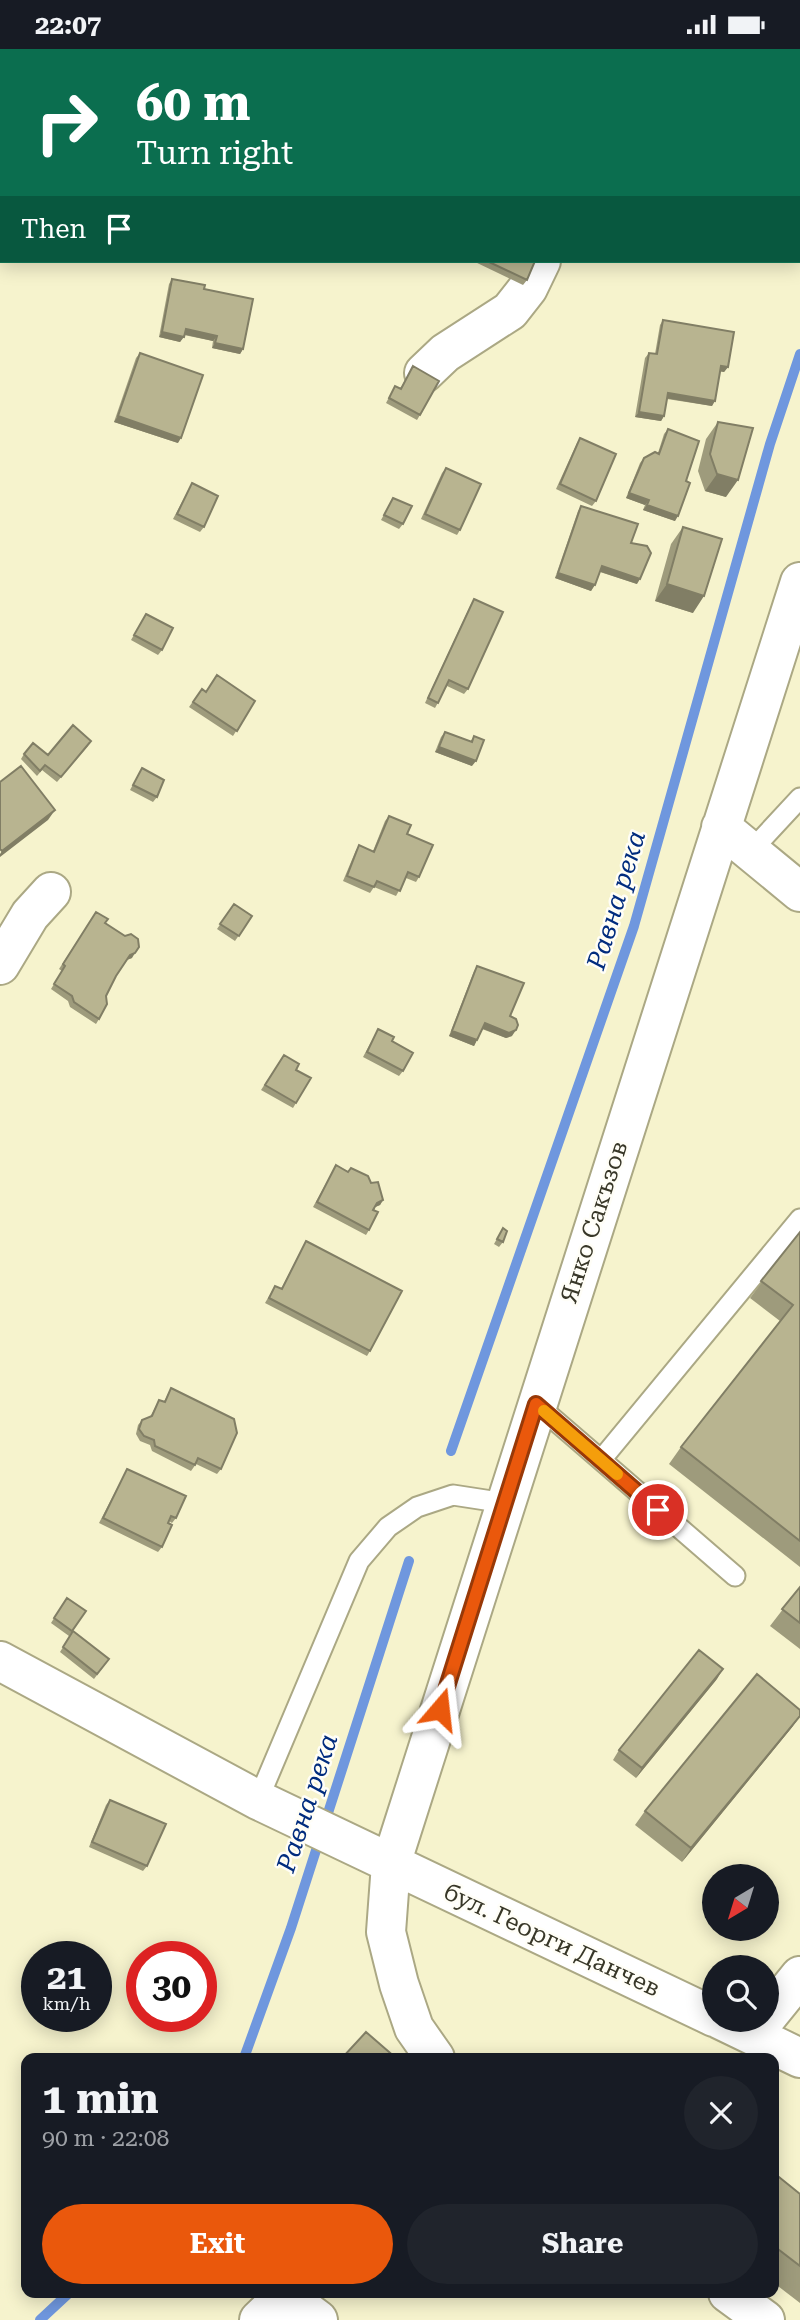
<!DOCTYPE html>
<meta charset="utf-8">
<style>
:root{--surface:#171b24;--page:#20242c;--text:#f1f3f6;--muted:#9ea1a6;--accent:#ea580c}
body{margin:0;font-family:"Roboto Serif",serif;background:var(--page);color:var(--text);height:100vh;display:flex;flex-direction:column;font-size:26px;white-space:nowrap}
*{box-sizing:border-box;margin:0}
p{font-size:23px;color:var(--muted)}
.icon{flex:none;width:38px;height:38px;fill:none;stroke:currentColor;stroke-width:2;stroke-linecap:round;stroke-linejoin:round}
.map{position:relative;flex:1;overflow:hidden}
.panel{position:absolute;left:21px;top:2004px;width:758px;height:245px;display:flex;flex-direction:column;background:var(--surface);border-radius:14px;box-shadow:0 4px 18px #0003}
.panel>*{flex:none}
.hud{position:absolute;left:0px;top:0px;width:802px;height:214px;box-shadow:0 4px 18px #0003;background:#0b6e4f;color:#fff;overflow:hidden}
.needle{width:46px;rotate:218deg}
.fabs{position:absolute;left:702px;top:1815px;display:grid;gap:14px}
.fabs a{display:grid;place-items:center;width:77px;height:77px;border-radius:50%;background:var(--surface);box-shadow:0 4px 18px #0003;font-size:35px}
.speed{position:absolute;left:21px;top:1892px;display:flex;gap:14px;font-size:35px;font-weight:700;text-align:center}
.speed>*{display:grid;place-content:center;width:91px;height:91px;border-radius:50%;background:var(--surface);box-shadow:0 4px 18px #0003;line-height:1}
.speed small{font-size:18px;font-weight:400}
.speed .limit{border:10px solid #d22;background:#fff;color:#111}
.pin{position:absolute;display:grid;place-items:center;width:60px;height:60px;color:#fff;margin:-30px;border:4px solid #fff;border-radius:50%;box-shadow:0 2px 7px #0007}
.me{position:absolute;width:77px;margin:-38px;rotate:17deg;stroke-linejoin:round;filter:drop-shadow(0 0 5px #0008)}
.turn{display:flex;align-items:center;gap:24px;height:147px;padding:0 21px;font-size:32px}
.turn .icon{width:91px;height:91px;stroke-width:2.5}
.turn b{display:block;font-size:49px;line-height:60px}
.then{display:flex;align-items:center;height:66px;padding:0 21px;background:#0003;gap:14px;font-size:26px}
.round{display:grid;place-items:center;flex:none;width:74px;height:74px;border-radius:37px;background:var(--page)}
.headline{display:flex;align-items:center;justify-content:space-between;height:119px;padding:0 21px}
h1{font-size:42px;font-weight:700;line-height:52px}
.button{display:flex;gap:14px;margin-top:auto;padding:14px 21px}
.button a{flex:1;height:80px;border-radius:42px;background:var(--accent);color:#fff;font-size:28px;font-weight:700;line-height:80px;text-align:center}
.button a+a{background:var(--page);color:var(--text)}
.status{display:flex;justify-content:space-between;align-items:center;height:49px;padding:0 35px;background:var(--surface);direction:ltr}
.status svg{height:19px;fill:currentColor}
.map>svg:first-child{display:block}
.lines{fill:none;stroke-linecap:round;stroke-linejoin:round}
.stream{stroke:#6f97de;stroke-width:10}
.lane-casing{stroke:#aba884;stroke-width:23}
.street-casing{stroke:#aba884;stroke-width:42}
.lane{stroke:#fff;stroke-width:19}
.street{stroke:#fff;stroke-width:38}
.wall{fill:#9e9b7c}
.shaded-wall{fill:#817e65}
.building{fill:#b8b490;stroke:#817e65;stroke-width:2}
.route-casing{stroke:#983908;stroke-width:18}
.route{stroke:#ea580c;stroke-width:12}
.slow{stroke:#f59e0b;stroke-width:12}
.labels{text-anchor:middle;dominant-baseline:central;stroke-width:5;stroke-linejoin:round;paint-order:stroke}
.street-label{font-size:24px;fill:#383728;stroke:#fffef7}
.water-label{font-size:26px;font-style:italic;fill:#012c7e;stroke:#fffef7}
</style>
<div class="status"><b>22:07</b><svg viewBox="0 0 49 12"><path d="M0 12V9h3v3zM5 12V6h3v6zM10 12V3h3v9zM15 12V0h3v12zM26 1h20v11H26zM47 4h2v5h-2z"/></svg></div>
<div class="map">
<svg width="800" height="2271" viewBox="0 0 800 2271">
<rect width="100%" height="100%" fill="#f6f3cd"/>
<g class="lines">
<!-- stream -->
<path class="stream" d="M 451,1402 L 634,877 L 770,395 L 800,305
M 244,2009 L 291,1879 L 409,1512
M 40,2271 L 69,2244"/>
<defs>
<path id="lane" d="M 750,803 L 800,749
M 536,1355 L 601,1411 L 800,1170
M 601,1411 L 735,1527
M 258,1751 L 359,1512 L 388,1478 L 417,1458 L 453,1446 L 505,1454"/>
<path id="street" d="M 648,2 L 649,0
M 424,324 L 445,304 L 510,262 L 528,239 L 541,212
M 721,778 L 800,843
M 0,916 L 30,866 L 51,843
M 0,1612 L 258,1751 L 714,1968
M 766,1969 L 800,1927
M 719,1970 L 800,2009
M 435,2009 L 414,1979 L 399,1935 L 386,1883 L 391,1815 L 800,533
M 728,2244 L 765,2271
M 285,2246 L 318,2271
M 259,2271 L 287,2244"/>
</defs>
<!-- lane casing -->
<use href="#lane" class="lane-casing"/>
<!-- street casing -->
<use href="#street" class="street-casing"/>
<!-- lane -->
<use href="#lane" class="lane"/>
<!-- street -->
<use href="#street" class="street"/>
</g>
<!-- wall -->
<path class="wall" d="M 349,0 L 393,0 L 392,2 L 352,2 Z
M 473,212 L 535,212 L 527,231 L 523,236 Z
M 172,230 L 204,240 L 243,300 L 240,305 L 212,299 L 213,292 L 184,286 L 180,293 L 159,288 L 169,235 Z
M 663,271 L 728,318 L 724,323 L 720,322 L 712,357 L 667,350 L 664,367 L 661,372 L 635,368 L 645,309 L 649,304 L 655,305 L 660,276 Z
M 140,304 L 178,394 L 114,373 L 136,309 Z
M 413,317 L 420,366 L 417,371 L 386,354 L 395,337 L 400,340 Z
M 718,373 L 726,448 L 705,442 L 698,422 L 706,390 Z
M 668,380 L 686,432 L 675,472 L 643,461 L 645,456 L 626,449 L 640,414 L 644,409 L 658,404 L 664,385 Z
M 580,389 L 596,452 L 592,457 L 556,440 L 577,394 Z
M 446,419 L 460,481 L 457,486 L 421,470 L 442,424 Z
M 192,434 L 204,478 L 200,483 L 173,470 Z
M 393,449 L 403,475 L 399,480 L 381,471 Z
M 581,457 L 631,494 L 637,535 L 600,523 L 591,542 L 555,529 L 578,462 Z
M 683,478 L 693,564 L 655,552 L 671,495 Z
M 474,550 L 468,640 L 464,645 L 447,637 L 435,659 L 425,654 L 471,555 Z
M 146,565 L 162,601 L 158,606 L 131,591 Z
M 202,640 L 206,643 L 255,652 L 233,687 L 189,658 Z
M 445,683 L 470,693 L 474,687 L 472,717 L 435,703 L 441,688 Z
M 88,697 L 57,733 L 42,721 L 37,727 L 21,710 L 24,705 L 48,706 Z
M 142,719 L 157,748 L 153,753 L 130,741 Z
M 389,767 L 407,785 L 419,828 L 416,833 L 406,829 L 396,847 L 374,838 L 370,844 L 343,832 L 356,801 L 359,796 L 373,802 L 385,772 Z
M 234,855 L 252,867 L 235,892 L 217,880 Z
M 96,863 L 132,909 L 127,911 L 116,927 L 106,947 L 99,970 L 96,975 L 70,958 L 68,952 L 51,940 L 62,922 L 59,920 Z
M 477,917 L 510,967 L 512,987 L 506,989 L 482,980 L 474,997 L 449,987 L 474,922 Z
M 378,980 L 392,992 L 403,1022 L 399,1027 L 363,1008 Z
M 284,1006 L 296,1021 L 296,1054 L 293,1059 L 261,1041 Z
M 336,1116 L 371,1134 L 383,1151 L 380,1156 L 375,1158 L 369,1181 L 366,1186 L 313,1158 Z
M 503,1179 L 503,1193 L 499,1198 L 494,1195 Z
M 800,1183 L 800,1518 L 669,1415 L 681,1398 L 780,1272 L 750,1249 Z
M 306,1192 L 370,1302 L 367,1307 L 265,1254 L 275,1237 L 281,1240 Z
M 171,1339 L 221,1420 L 217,1425 L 196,1415 L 191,1422 L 152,1402 L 150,1396 L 140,1392 L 136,1385 L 138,1376 L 142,1371 L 150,1368 L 159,1351 L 164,1353 Z
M 127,1420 L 176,1469 L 172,1474 L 169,1472 L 162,1498 L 158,1503 L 99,1474 Z
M 800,1538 L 800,1600 L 770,1577 Z
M 67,1549 L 86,1562 L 69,1587 L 51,1574 Z
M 73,1582 L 109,1610 L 94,1630 L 60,1603 Z
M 717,1630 L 636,1729 L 613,1711 L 619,1701 Z
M 793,1677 L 682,1813 L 635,1776 L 645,1762 Z
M 110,1751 L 147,1817 L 143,1822 L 89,1798 L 106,1756 Z
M 774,2124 L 800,2145 L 800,2254 L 774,2234 Z"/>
<!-- shaded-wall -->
<path class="shaded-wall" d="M 186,280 L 217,287 L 213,292 L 182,285 Z
M 162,283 L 184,288 L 180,293 L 159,288 Z
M 215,294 L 243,300 L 240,305 L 212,299 Z
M 721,317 L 728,318 L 724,323 L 718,322 Z
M 668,344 L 715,352 L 712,357 L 665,349 Z
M 639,363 L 664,367 L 661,372 L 635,368 Z
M 118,367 L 181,389 L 178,394 L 114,373 Z
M 717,425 L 738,431 L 726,448 L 705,442 Z
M 629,444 L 649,451 L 645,456 L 626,449 Z
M 647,456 L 678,467 L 675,472 L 643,461 Z
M 602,517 L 640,530 L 637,535 L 598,522 Z
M 558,524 L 595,536 L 591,542 L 555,529 Z
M 667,535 L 704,547 L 693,564 L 655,552 Z
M 439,698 L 476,712 L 472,717 L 435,703 Z
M 55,761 L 48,771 L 0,808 L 0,805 L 2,802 Z
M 135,904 L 132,909 L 126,911 L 130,906 Z
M 485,974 L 516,981 L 512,987 L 506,989 L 481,979 Z
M 452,982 L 477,991 L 474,997 L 449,987 Z
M 383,1151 L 380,1156 L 373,1159 L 377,1154 Z
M 723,1620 L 717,1630 L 636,1729 L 642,1719 Z
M 800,1667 L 793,1677 L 682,1813 L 691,1799 Z"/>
<!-- building -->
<path class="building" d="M 362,0 L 393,0 L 392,2 L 365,2 Z
M 0,40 L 2,42 L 2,80 L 0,83 Z
M 487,212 L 535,212 L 527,231 Z
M 172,230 L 205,236 L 204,240 L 253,250 L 243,300 L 215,294 L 217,287 L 186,280 L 184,288 L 162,283 Z
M 663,271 L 734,283 L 728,318 L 721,317 L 715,352 L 668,344 L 664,367 L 639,363 L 649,304 L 657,305 Z
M 140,304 L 203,326 L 181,389 L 118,367 Z
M 413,317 L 439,332 L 420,366 L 389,349 L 395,337 L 401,340 Z
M 718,373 L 753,379 L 738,431 L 717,425 L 710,405 Z
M 668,380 L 699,392 L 686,432 L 690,434 L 678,467 L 647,456 L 649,451 L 629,444 L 644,409 L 655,403 L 659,405 Z
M 580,389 L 616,405 L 596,452 L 560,435 Z
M 446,419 L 481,435 L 460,481 L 425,465 Z
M 192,434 L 218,447 L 204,478 L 177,465 Z
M 393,449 L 412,457 L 403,475 L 384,466 Z
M 581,457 L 638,475 L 631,494 L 647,497 L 651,504 L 640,530 L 602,517 L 595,536 L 558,524 Z
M 683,478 L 722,490 L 704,547 L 667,535 Z
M 474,550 L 503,563 L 468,640 L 449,631 L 438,654 L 428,649 Z
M 146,565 L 173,579 L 162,601 L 134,586 Z
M 217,626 L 255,652 L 237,682 L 193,653 L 202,640 L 206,643 Z
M 73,676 L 91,692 L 61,728 L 45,716 L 40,722 L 24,705 L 33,694 L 48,706 Z
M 445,683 L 472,693 L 474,687 L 484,691 L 476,712 L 439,698 Z
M 21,717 L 55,761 L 2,802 L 0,800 L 0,733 Z
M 142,719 L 164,731 L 157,748 L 133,736 Z
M 389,767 L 411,776 L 407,785 L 433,796 L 419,828 L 408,823 L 400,842 L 377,832 L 374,838 L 347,827 L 359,796 L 374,803 Z
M 234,855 L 252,867 L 239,887 L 220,875 Z
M 96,863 L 108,870 L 105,874 L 125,887 L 131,885 L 138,890 L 139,898 L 135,904 L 130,906 L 116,927 L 106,947 L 107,955 L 99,970 L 74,953 L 72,947 L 54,935 L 65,917 L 63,915 Z
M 477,917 L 524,934 L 510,967 L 516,970 L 518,976 L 516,981 L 509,984 L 485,974 L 477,991 L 452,982 Z
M 378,980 L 394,988 L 392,992 L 413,1004 L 403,1022 L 367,1003 Z
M 284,1006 L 299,1015 L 296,1021 L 311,1029 L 296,1054 L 265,1036 Z
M 336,1116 L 348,1123 L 351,1119 L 368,1127 L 371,1134 L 378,1133 L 383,1151 L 377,1154 L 373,1161 L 378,1163 L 369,1181 L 317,1153 Z
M 503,1179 L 507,1182 L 503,1193 L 497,1190 Z
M 800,1183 L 800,1492 L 681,1398 L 793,1256 L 761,1232 Z
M 306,1192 L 402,1242 L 370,1302 L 269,1249 L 275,1237 L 282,1240 Z
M 171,1339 L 234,1370 L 237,1384 L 221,1420 L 198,1409 L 195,1416 L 155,1397 L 154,1391 L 144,1387 L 139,1380 L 142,1371 L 152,1367 L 159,1351 L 165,1353 Z
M 127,1420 L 186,1447 L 176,1469 L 171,1467 L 168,1474 L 172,1476 L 162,1498 L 103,1469 Z
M 800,1538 L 800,1574 L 782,1560 Z
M 67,1549 L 86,1562 L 72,1582 L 54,1569 Z
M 73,1582 L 109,1610 L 97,1625 L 63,1598 Z
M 699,1601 L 723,1620 L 642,1719 L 619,1701 Z
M 757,1625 L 800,1661 L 800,1667 L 691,1799 L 645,1762 Z
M 110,1751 L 166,1775 L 147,1817 L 92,1793 Z
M 366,1983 L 396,2009 L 342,2009 Z
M 774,2124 L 800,2145 L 800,2217 L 774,2197 Z"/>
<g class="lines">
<defs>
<path id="route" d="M 440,1660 L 536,1355 L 658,1461"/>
</defs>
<!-- route casing -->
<use href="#route" class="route-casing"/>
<!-- route -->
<use href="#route" class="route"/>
<!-- slow -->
<path class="slow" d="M 544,1362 L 617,1425"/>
</g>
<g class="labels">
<!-- street labels -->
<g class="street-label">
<text transform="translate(594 1173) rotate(-72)">Янко Сакъзов</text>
<text transform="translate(552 1891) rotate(25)">бул. Георги Данчев</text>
</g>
<!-- water labels -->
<g class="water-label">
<text transform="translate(616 851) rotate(-73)">Равна река</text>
<text transform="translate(307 1754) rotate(-72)">Равна река</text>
</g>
</g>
</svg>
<div class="fabs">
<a><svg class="needle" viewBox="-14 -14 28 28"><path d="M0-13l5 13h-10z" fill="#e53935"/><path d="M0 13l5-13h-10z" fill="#9ea1a6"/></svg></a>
<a><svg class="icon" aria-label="search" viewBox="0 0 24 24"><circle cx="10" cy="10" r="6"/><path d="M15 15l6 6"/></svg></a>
</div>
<div class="speed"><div>21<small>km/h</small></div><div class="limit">30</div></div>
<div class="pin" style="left:658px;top:1461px;background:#d93025"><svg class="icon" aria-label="arrive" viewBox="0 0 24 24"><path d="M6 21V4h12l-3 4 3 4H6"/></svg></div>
<svg class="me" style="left:440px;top:1660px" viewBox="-20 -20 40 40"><path d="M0-17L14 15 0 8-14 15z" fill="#ea580c" stroke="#fff" stroke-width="4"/></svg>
<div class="hud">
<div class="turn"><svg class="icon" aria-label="right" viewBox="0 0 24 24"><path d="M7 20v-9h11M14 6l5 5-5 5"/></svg><div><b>60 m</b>Turn right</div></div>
<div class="then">Then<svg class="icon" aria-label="arrive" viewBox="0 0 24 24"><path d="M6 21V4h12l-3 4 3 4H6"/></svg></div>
</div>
<section class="panel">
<div class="headline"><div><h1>1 min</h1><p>90 m · 22:08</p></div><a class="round"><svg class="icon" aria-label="close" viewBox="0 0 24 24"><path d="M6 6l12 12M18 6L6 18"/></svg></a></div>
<div class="button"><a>Exit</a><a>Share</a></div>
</section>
</div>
